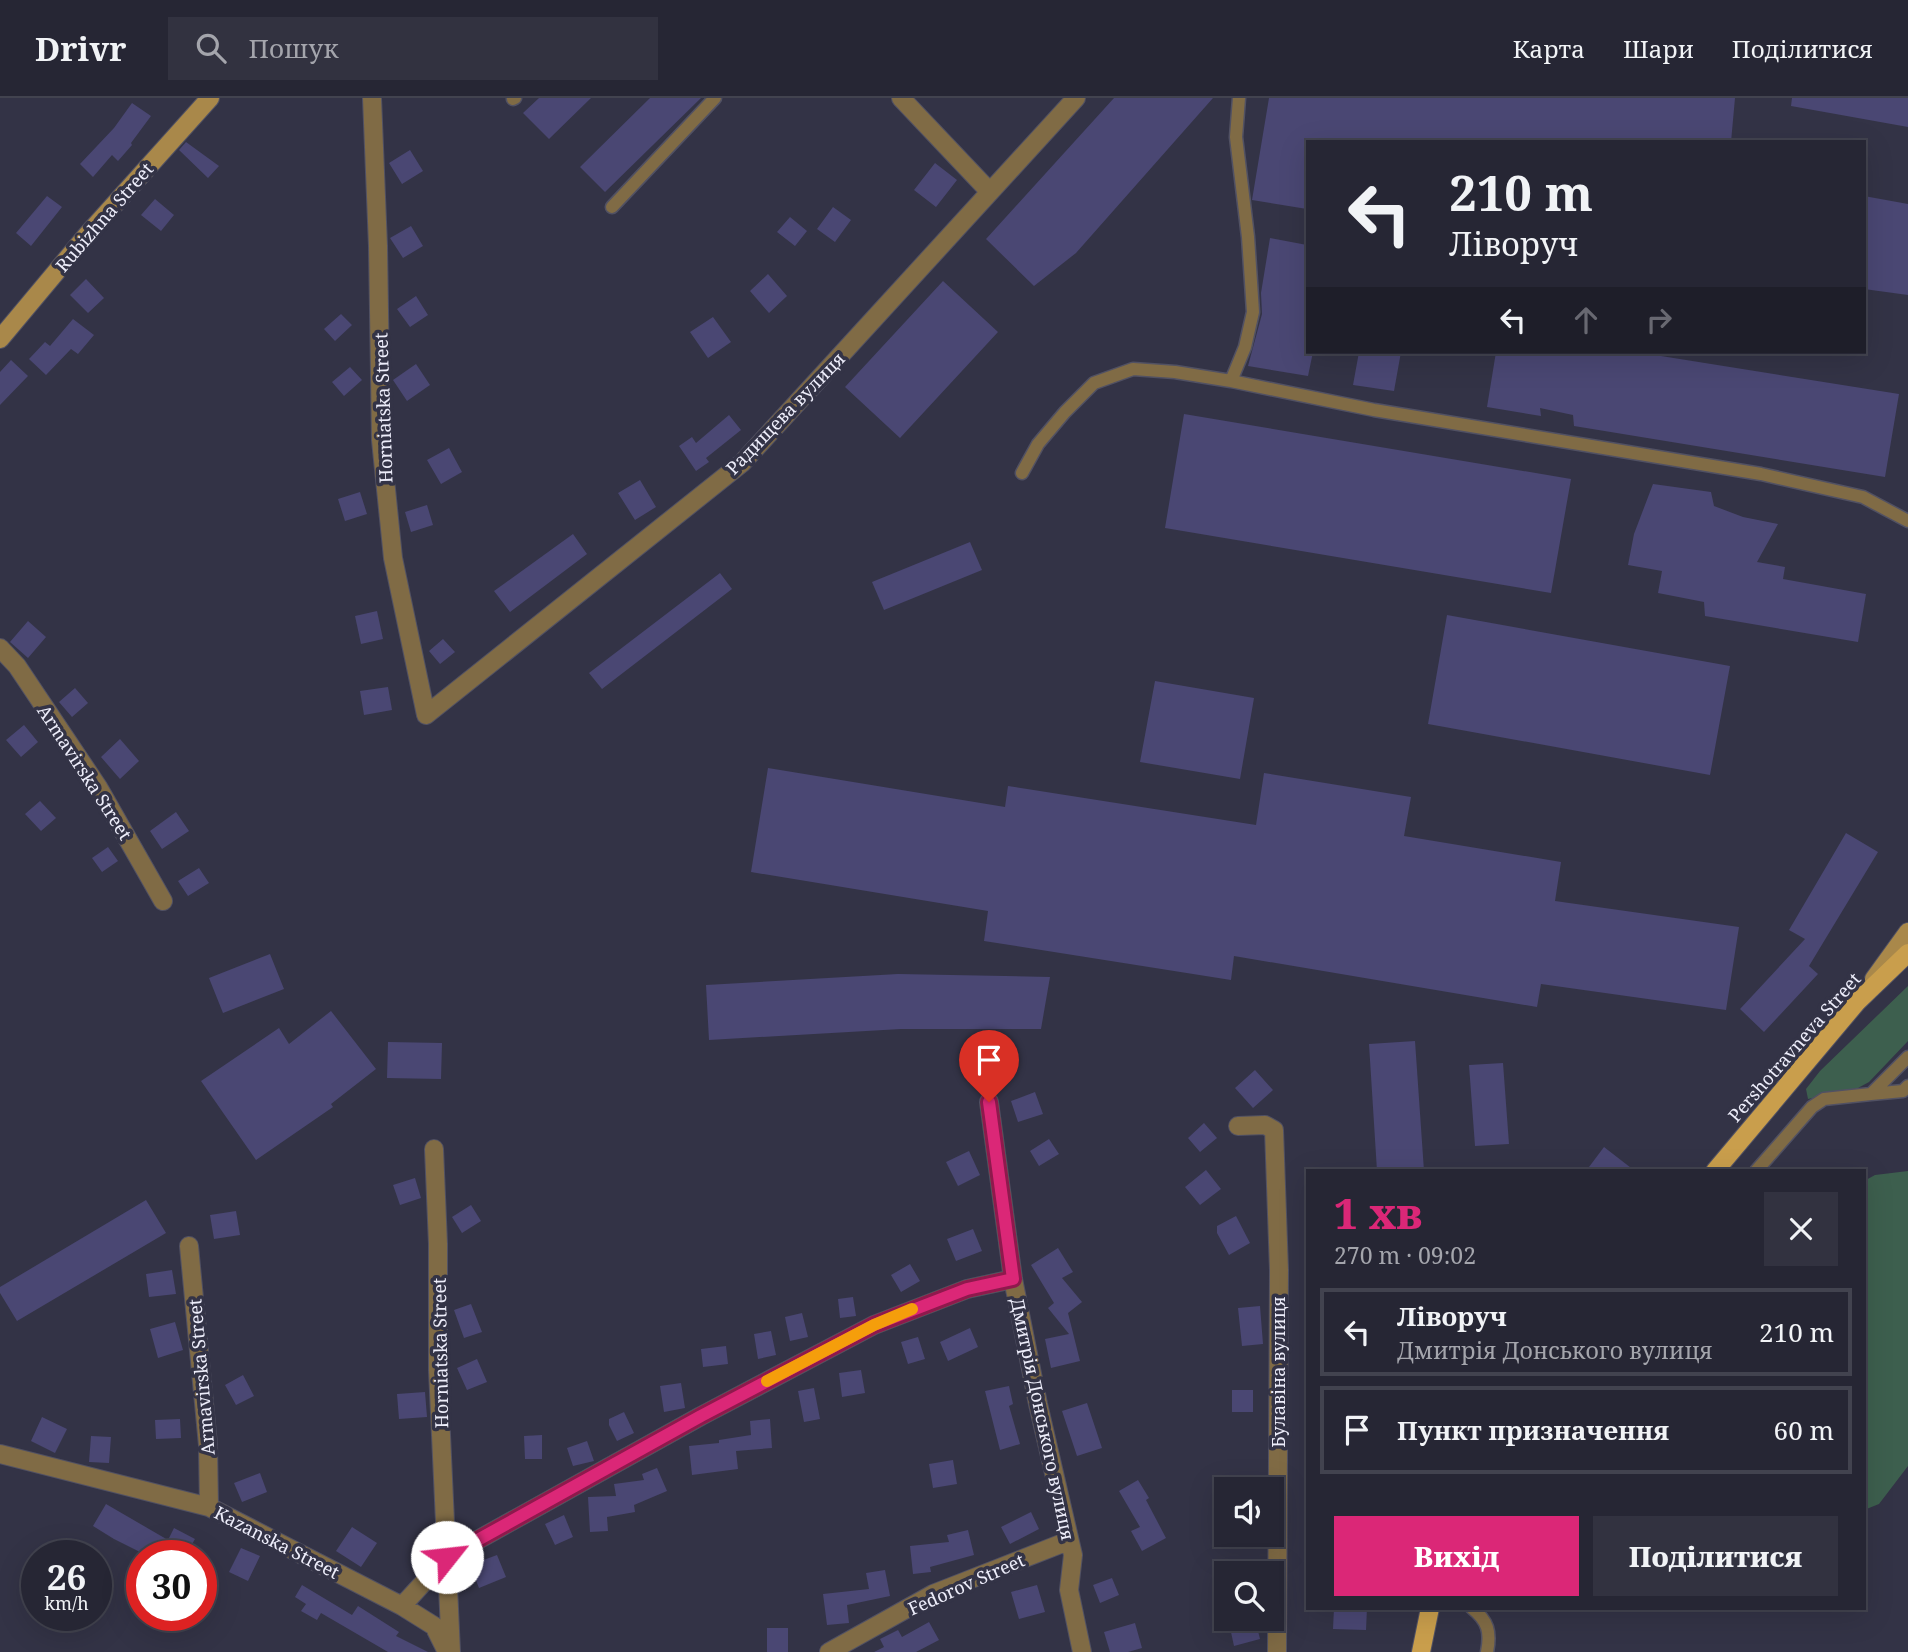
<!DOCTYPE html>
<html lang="uk">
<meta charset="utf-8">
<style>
:root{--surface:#262634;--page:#323240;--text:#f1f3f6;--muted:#a4a5ac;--line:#42434f;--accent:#db2777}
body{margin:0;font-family:"Noto Serif",serif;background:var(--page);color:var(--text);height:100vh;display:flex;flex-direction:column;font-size:26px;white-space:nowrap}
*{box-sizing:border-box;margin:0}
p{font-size:23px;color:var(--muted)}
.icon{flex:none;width:38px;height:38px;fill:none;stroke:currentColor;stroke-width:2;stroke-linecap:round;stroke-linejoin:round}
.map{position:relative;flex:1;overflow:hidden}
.side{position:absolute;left:1306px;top:1071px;width:560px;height:441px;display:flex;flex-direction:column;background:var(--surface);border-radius:0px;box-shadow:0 7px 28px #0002,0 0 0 2px var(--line)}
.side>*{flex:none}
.top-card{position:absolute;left:1306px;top:42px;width:560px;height:214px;border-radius:0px;box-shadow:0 7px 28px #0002,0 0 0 2px var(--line);background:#262634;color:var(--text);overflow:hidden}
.controls{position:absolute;left:1214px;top:1379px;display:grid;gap:14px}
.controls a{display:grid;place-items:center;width:70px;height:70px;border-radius:0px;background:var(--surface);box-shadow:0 7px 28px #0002,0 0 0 2px var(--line);font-size:35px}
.speed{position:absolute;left:21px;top:1442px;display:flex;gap:14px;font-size:35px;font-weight:700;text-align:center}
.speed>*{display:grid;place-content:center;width:91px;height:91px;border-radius:50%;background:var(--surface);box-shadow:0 7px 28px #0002,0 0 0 2px var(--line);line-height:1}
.speed small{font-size:18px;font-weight:400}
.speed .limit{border:10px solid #d22;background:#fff;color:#111}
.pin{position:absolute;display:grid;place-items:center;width:60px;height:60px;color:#fff;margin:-72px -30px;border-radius:50% 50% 50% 0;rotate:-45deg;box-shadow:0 0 7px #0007}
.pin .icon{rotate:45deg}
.me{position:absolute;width:77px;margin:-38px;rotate:61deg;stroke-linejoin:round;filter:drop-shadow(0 0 5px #0008)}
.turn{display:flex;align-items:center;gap:24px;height:147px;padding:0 28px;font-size:32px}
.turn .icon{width:91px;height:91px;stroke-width:2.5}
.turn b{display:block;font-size:49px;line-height:60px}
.lanes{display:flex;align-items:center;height:66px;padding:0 28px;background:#0003;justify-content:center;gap:35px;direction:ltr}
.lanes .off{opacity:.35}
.round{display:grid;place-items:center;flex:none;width:74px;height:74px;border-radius:0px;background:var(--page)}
.head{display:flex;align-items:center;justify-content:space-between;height:119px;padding:0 28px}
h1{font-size:42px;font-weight:800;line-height:52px;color:var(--accent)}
.action{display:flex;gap:14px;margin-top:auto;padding:14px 28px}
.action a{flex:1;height:80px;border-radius:0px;background:var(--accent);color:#fff;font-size:28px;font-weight:800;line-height:80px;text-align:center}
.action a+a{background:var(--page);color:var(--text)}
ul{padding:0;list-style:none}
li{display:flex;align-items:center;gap:21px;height:88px;margin:0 14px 10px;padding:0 14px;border:4px solid var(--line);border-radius:0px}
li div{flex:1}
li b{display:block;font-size:26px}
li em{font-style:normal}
header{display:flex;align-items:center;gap:42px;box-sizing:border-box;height:98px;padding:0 35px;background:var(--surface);border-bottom:2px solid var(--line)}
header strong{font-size:33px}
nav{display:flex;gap:38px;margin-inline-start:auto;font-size:24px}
.search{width:490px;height:63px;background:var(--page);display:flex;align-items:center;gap:18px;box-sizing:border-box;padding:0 24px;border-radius:0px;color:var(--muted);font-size:26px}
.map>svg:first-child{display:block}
.green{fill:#3d5f4e}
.building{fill:#4a4773}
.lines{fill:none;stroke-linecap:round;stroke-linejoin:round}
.lane-casing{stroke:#515163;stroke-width:15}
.street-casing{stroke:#515163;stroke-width:20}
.secondary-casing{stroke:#515163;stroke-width:20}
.primary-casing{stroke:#515163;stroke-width:20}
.lane{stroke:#806b45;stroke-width:12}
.street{stroke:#806b45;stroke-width:18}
.secondary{stroke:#a9884a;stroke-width:18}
.primary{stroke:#c99e4c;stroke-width:18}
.route-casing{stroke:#8e194d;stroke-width:18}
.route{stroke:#db2777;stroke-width:12}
.slow{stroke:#f59e0b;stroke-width:12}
.labels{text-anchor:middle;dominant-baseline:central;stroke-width:7;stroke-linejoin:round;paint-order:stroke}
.street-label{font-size:18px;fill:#ededfa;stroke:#333346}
</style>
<header>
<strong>Drivr</strong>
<div class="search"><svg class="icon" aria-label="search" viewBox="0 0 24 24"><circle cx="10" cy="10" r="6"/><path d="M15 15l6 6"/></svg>Пошук</div>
<nav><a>Карта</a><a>Шари</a><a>Поділитися</a></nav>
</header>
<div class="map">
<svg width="1908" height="1554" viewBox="0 0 1908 1554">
<rect width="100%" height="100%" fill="#333346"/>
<!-- green -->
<path class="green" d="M 1908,888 L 1908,943 L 1869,984 L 1858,990 L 1808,1001 L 1806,991 L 1820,973 Z
M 1908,1073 L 1908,1368 L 1879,1406 L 1864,1412 L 1864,1083 L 1875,1077 Z"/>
<!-- building -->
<path class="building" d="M 539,0 L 591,0 L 549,41 L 523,15 Z
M 650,0 L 701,0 L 605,94 L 580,69 Z
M 1114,0 L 1213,0 L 1076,155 L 1034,188 L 986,141 Z
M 1269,0 L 1735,0 L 1731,44 L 1307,44 L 1307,111 L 1252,102 Z
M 1792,0 L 1908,0 L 1908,29 L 1791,8 Z
M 132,5 L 151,18 L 131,45 L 132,47 L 118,63 L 112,57 L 93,79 L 80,66 L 114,30 Z
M 186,44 L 219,68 L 208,80 L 179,52 Z
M 410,52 L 423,73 L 402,86 L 389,65 Z
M 935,65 L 957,82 L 936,109 L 914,92 Z
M 47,98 L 62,109 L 31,148 L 16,135 Z
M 1864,98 L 1908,106 L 1908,197 L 1864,191 Z
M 155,101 L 174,117 L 161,133 L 141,117 Z
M 833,109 L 851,122 L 835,144 L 817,131 Z
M 790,119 L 807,133 L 795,148 L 777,134 Z
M 411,128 L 423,148 L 403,160 L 390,140 Z
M 1270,140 L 1307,147 L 1307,254 L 1313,254 L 1308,278 L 1248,268 L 1262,216 L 1261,195 Z
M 768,176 L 787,198 L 769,215 L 750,193 Z
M 86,181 L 104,200 L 88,215 L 70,197 Z
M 943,183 L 998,234 L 900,340 L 845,289 Z
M 416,198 L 428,217 L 410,229 L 397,211 Z
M 341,216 L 352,227 L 335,243 L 324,231 Z
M 713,219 L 731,244 L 708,260 L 690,234 Z
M 73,221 L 94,237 L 78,256 L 71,251 L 46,277 L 29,261 L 45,244 L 50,248 Z
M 1359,254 L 1401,254 L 1394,293 L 1353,287 Z
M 1496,254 L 1636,254 L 1899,296 L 1885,379 L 1574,328 L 1573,317 L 1540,310 L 1541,318 L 1487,309 Z
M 11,262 L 28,278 L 0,307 L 0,274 Z
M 416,266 L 430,287 L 407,303 L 393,282 Z
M 350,269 L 362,282 L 344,298 L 332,284 Z
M 1184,316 L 1571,381 L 1551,495 L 1165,430 Z
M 729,317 L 741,332 L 706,360 L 709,364 L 696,373 L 679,348 L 692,339 L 696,345 Z
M 449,350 L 462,374 L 441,386 L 427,362 Z
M 640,382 L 656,409 L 635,422 L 618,395 Z
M 1653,386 L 1711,394 L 1714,408 L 1743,419 L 1778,426 L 1757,464 L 1785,469 L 1783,481 L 1866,496 L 1858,544 L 1705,518 L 1704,504 L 1658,495 L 1662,473 L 1628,467 L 1634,436 Z
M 360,394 L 367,416 L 345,423 L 338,401 Z
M 427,407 L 433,427 L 411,434 L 405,414 Z
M 573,436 L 587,456 L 510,514 L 494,493 Z
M 970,444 L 982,472 L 884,512 L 872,484 Z
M 720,475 L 732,491 L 602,591 L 589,575 Z
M 377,513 L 383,541 L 361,546 L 355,518 Z
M 1447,517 L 1730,568 L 1710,677 L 1428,626 Z
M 28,523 L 46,539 L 28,560 L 10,544 Z
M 443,541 L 455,554 L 440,566 L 429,553 Z
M 1155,583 L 1254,600 L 1240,681 L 1140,664 Z
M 388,589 L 392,612 L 364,617 L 360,593 Z
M 75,590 L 88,605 L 72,619 L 59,604 Z
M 24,627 L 38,644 L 21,659 L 6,642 Z
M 120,641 L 139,663 L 120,681 L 101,659 Z
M 768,670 L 1005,709 L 1008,688 L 1256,727 L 1264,675 L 1411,699 L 1404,738 L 1561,764 L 1555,803 L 1739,829 L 1726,912 L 1541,886 L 1537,909 L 1234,858 L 1231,882 L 984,843 L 988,813 L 751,774 Z
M 40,703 L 56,720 L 41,733 L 25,716 Z
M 176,714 L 189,733 L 162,751 L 150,733 Z
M 1846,735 L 1878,754 L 1809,868 L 1818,876 L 1764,934 L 1740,911 L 1805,841 L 1789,832 Z
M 108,749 L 118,763 L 102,774 L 92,760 Z
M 199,770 L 209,785 L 188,798 L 178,783 Z
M 270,856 L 284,891 L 223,915 L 209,880 Z
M 898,876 L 1050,879 L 1041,931 L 901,931 L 709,942 L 706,887 Z
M 331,913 L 376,971 L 331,1006 L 333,1009 L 256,1062 L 201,983 L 279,930 L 289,946 Z
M 1415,943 L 1424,1073 L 1377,1073 L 1369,946 Z
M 388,944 L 442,945 L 441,981 L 387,980 Z
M 1503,965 L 1509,1046 L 1475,1048 L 1469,967 Z
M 1255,972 L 1273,992 L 1253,1010 L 1235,990 Z
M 1035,994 L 1043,1016 L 1018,1024 L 1011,1003 Z
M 1204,1025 L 1217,1040 L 1200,1054 L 1188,1040 Z
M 1049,1041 L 1059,1056 L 1039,1068 L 1030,1053 Z
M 1604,1049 L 1635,1073 L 1586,1073 Z
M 969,1053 L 980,1077 L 958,1088 L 946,1064 Z
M 1206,1072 L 1221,1091 L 1200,1107 L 1185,1089 Z
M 415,1080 L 421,1100 L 400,1107 L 393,1087 Z
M 146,1102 L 166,1135 L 17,1223 L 0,1195 L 0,1189 Z
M 471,1107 L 481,1123 L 462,1135 L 452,1119 Z
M 236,1113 L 240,1137 L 214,1141 L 210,1117 Z
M 1236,1118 L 1250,1145 L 1229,1157 L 1217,1135 L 1217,1128 Z
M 973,1131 L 982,1153 L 956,1163 L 947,1141 Z
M 1058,1150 L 1073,1174 L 1062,1180 L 1082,1204 L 1068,1215 L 1080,1263 L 1051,1270 L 1045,1241 L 1069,1236 L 1048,1210 L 1054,1205 L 1031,1167 Z
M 910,1166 L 920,1183 L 901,1194 L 891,1177 Z
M 172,1172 L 176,1196 L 149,1199 L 146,1176 Z
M 853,1199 L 856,1218 L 840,1220 L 838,1201 Z
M 471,1206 L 482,1234 L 464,1240 L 454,1212 Z
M 1260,1208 L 1263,1246 L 1242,1248 L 1238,1210 Z
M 802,1215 L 808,1239 L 790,1243 L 785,1219 Z
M 175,1224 L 183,1252 L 158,1260 L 150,1231 Z
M 970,1230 L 978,1249 L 948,1263 L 940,1244 Z
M 771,1233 L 776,1257 L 758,1261 L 754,1236 Z
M 918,1239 L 925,1261 L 908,1266 L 901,1244 Z
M 726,1248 L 728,1266 L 703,1269 L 701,1251 Z
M 477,1261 L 487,1284 L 467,1292 L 457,1270 Z
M 861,1272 L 865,1295 L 842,1299 L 839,1275 Z
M 243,1277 L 254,1298 L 236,1307 L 225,1287 Z
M 681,1285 L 685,1310 L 664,1314 L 660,1288 Z
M 1009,1288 L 1013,1306 L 1009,1308 L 1020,1346 L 1000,1352 L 985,1293 Z
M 814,1290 L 820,1321 L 804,1324 L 798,1293 Z
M 1232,1292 L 1253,1292 L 1253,1314 L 1232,1314 Z
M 425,1294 L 427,1319 L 399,1321 L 397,1296 Z
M 1087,1305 L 1102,1350 L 1077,1358 L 1062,1313 Z
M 624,1314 L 634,1335 L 617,1343 L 609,1327 L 609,1321 Z
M 42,1319 L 67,1331 L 55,1355 L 31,1343 Z
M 180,1321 L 181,1340 L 156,1341 L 155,1322 Z
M 770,1321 L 772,1350 L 736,1353 L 738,1371 L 692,1377 L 689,1348 L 719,1345 L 719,1342 L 751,1337 L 750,1323 Z
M 542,1337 L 542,1361 L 525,1361 L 524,1338 Z
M 91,1338 L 111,1339 L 109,1365 L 89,1364 Z
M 587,1343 L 594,1363 L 573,1368 L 567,1350 Z
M 953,1362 L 957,1386 L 933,1390 L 929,1366 Z
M 657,1370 L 667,1393 L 634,1407 L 635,1414 L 607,1419 L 608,1433 L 590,1434 L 588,1399 L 616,1398 L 614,1386 L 644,1382 L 642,1376 Z
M 260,1375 L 267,1394 L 242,1404 L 234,1385 Z
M 1138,1382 L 1149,1400 L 1146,1402 L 1166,1440 L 1142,1453 L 1131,1433 L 1140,1429 L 1119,1393 Z
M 106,1406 L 168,1442 L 174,1430 L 195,1441 L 188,1453 L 196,1458 L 148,1458 L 114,1441 L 93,1428 Z
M 1031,1414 L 1039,1431 L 1010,1446 L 1001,1429 Z
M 564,1417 L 573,1439 L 555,1447 L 545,1426 Z
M 352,1429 L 377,1445 L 361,1469 L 336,1453 Z
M 968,1432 L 974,1457 L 930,1469 L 931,1474 L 913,1476 L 910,1448 L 949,1444 L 947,1437 Z
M 241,1450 L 260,1458 L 248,1483 L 229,1474 Z
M 497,1457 L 506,1479 L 479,1490 L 470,1467 Z
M 885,1472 L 890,1498 L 847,1507 L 849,1525 L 827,1527 L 823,1496 L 869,1491 L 866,1475 Z
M 1112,1480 L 1119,1497 L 1100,1505 L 1093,1487 Z
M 302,1487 L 352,1517 L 358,1508 L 399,1534 L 396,1538 L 428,1554 L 388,1554 L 321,1515 L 317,1522 L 301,1513 L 306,1506 L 295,1499 Z
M 1037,1487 L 1045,1514 L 1019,1521 L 1011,1494 Z
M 1334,1510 L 1367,1510 L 1366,1532 L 1333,1531 Z
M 1246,1521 L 1255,1521 L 1260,1541 L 1234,1548 L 1229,1525 Z
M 929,1524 L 939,1542 L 916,1554 L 874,1554 L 884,1549 L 880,1541 L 898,1532 L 902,1539 Z
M 1135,1525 L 1142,1550 L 1128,1554 L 1110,1554 L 1104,1534 Z
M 767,1530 L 788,1530 L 788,1554 L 767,1554 Z"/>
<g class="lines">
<defs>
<path id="lane" d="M 513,1 L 515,0
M 612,109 L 715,0
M 1231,283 L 1245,249 L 1253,214 L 1248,139 L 1236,39 L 1239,0
M 1022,375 L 1038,346 L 1065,314 L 1094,285 L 1133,271 L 1175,274 L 1231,283 L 1374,312 L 1761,376 L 1863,399 L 1908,423
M 1871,996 L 1903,993 L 1908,988
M 1756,1073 L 1812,1009 L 1824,1001 L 1871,996 L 1908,959
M 1472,1510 C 1488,1523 1491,1534 1487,1554"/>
<path id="street" d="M 372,0 L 378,148 L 381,342 L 393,460 L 426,617 L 742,365 L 1076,0
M 901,0 L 990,94
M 0,550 L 17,568 L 98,689 L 163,803
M 989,1004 L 1013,1181 L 1038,1306 L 1073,1457 L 1069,1492 L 1082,1554
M 1238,1028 L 1265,1027 L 1274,1032 L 1279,1172 L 1277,1554
M 434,1051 L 438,1146 L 438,1272 L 451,1554
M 189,1148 L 208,1347 L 209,1409
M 0,1356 L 209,1409 L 402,1508 L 434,1528 L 447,1554
M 402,1508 L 447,1459 L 701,1318 L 874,1227 L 967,1191 L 1013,1181
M 829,1554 L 933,1496 L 1068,1443"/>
<path id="secondary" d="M 0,241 L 87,137 L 210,0
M 1874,881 L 1908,834"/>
<path id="primary" d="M 1715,1073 L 1857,904 L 1908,855
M 1421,1554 L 1430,1510"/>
</defs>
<!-- lane casing -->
<use href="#lane" class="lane-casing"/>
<!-- street casing -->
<use href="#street" class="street-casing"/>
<!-- secondary casing -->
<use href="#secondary" class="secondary-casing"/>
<!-- primary casing -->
<use href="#primary" class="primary-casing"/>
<!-- lane -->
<use href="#lane" class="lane"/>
<!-- street -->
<use href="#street" class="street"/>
<!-- secondary -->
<use href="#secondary" class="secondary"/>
<!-- primary -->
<use href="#primary" class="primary"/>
</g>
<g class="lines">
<defs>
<path id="route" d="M 447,1459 L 701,1318 L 874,1227 L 967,1191 L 1013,1181 L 989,1004"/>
</defs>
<!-- route casing -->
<use href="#route" class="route-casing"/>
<!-- route -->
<use href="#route" class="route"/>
<!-- slow -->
<path class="slow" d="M 767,1283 L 874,1227 L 912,1211"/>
</g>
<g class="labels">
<!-- street labels -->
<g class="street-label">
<text transform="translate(104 119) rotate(-49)">Rubizhna Street</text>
<text transform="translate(383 310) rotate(-92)">Horniatska Street</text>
<text transform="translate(785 315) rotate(-46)">Радищева вулиця</text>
<text transform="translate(85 674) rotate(57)">Armavirska Street</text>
<text transform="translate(1794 949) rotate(-49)">Pershotravneva Street</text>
<text transform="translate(440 1255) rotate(-91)">Horniatska Street</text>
<text transform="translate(1278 1274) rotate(-90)">Булавіна вулиця</text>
<text transform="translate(201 1279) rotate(-95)">Armavirska Street</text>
<text transform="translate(1043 1321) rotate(78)">Дмитрія Донського вулиця</text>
<text transform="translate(277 1444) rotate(27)">Kazanska Street</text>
<text transform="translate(966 1486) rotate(-24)">Fedorov Street</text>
</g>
</g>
</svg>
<div class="controls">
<a><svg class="icon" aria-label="sound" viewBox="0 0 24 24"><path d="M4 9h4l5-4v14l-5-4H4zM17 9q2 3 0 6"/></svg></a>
<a><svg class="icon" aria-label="search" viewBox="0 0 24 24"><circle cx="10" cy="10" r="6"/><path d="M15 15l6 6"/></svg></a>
</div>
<div class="speed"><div>26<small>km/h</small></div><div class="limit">30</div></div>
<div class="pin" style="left:989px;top:1004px;background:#d93025"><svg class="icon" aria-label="arrive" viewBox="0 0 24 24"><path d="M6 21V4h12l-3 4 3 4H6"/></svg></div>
<svg class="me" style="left:447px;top:1459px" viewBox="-20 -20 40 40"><circle r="19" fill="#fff"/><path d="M0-13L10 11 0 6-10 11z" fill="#db2777"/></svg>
<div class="top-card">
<div class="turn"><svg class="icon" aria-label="left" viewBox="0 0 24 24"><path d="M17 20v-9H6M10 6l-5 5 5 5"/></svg><div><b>210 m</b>Ліворуч</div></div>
<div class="lanes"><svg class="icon" aria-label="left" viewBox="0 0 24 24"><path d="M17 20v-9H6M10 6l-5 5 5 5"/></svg><svg class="icon off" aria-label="ahead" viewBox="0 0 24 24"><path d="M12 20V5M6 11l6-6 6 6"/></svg><svg class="icon off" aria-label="right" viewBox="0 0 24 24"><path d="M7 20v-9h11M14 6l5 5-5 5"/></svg></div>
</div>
<section class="side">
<div class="head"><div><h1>1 хв</h1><p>270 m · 09:02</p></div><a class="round"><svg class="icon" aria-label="close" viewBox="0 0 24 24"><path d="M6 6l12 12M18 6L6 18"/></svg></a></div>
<ul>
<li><svg class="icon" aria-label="left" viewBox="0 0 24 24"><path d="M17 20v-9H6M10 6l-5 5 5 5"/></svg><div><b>Ліворуч</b><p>Дмитрія Донського вулиця</p></div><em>210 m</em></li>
<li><svg class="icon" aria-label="arrive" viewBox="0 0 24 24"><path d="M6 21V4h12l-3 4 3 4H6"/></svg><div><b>Пункт призначення</b></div><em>60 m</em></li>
</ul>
<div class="action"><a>Вихід</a><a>Поділитися</a></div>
</section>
</div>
